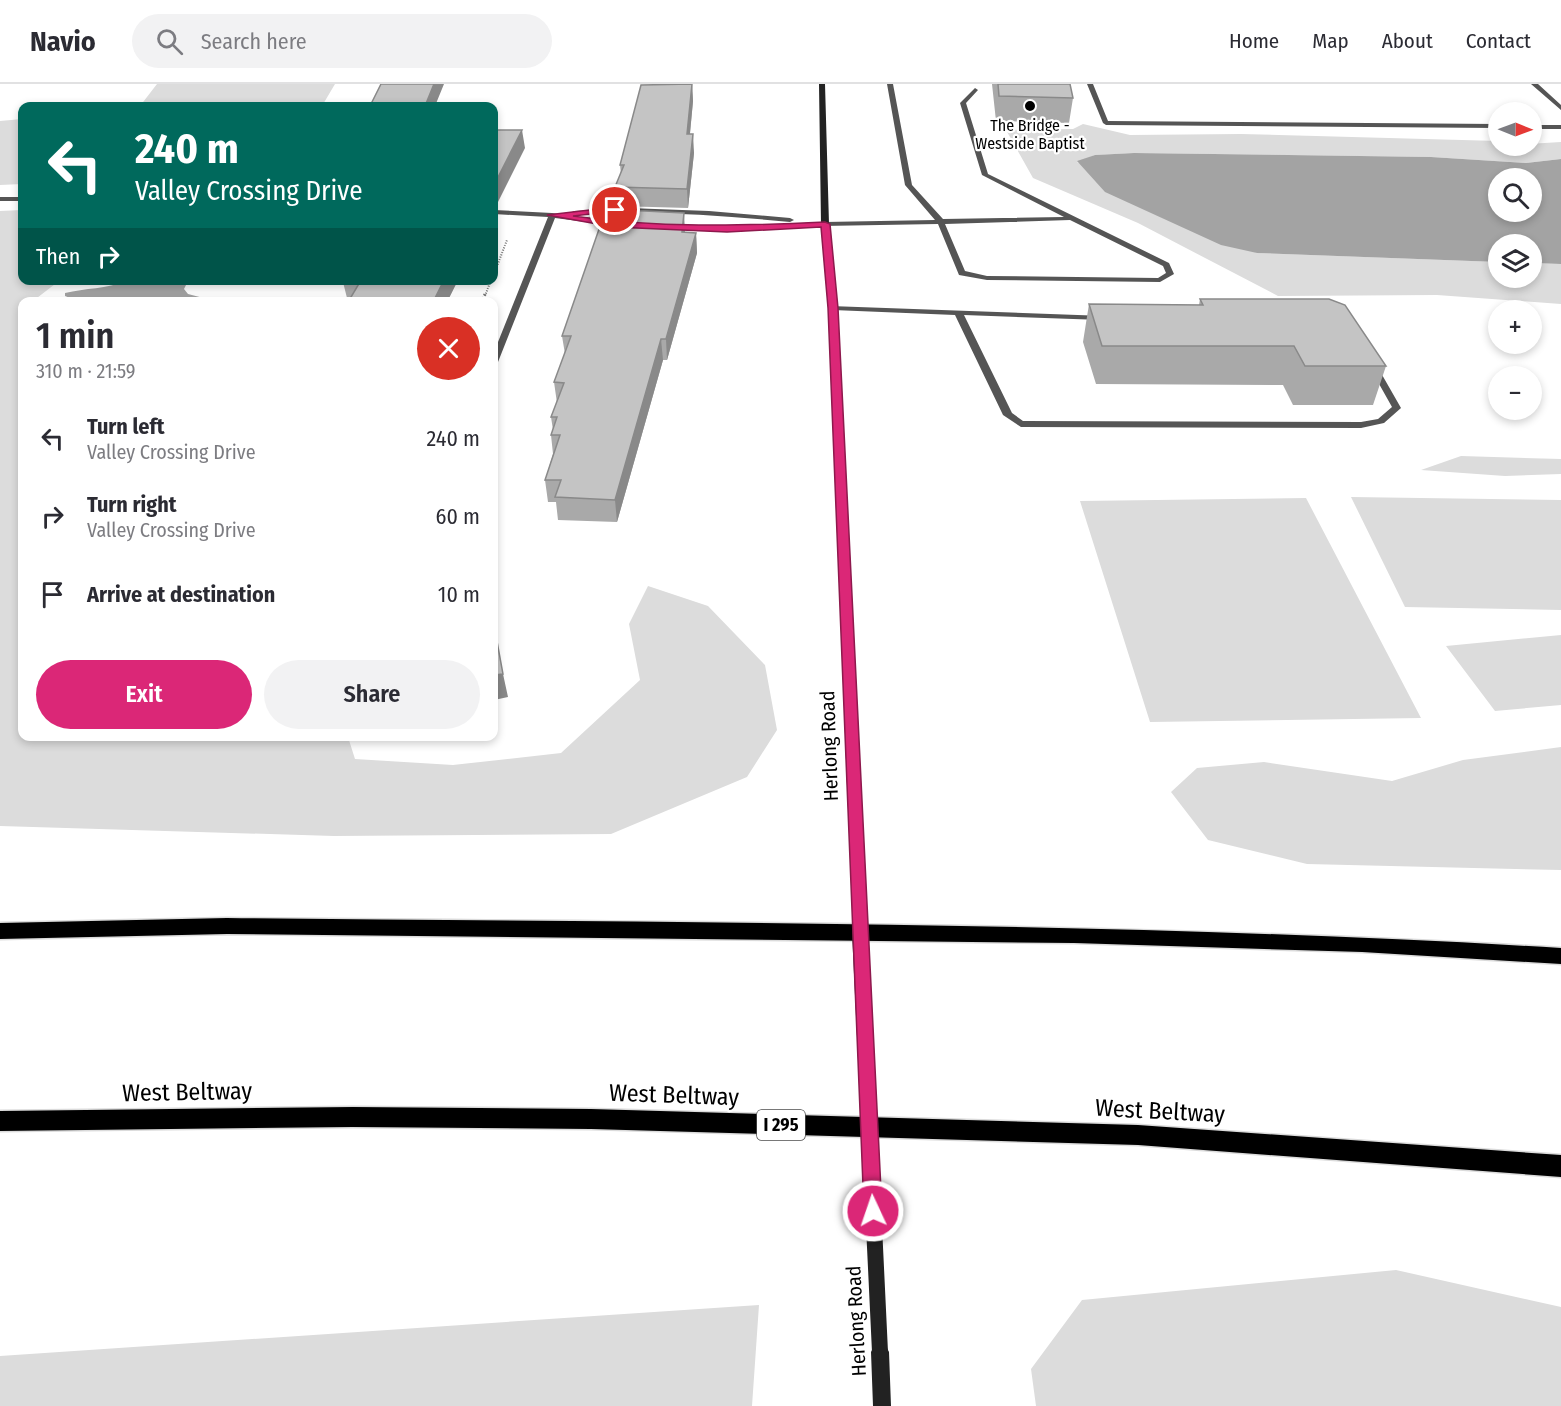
<!DOCTYPE html>
<meta charset="utf-8">
<style>
:root{--surface:#fff;--page:#f2f2f3;--text:#2b2b33;--muted:#7c7c81;--line:#e1e1e2;--accent:#db2777}
body{margin:0;font-family:"Fira Sans Condensed",sans-serif;background:var(--page);color:var(--text);height:100vh;display:flex;flex-direction:column;font-size:22px;white-space:nowrap}
*{box-sizing:border-box;margin:0}
p{font-size:20px;color:var(--muted)}
.icon{flex:none;width:33px;height:33px;fill:none;stroke:currentColor;stroke-width:2;stroke-linecap:round;stroke-linejoin:round}
.map{position:relative;flex:1;overflow:hidden}
.panel{position:absolute;left:18px;top:213px;width:480px;height:444px;display:flex;flex-direction:column;background:var(--surface);border-radius:12px;box-shadow:0 3px 9px #0003}
.panel>*{flex:none}
.top-card{position:absolute;left:18px;top:18px;width:480px;height:183px;border-radius:12px;box-shadow:0 3px 9px #0003;background:#00695c;color:#fff;overflow:hidden}
.needle{width:39px;rotate:91deg}
.fabs{position:absolute;left:1488px;top:18px;display:grid;gap:12px}
.fabs a{display:grid;place-items:center;width:54px;height:54px;border-radius:50%;background:var(--surface);box-shadow:0 3px 9px #0003;font-size:30px}
.pin{position:absolute;display:grid;place-items:center;width:51px;height:51px;color:#fff;margin:-26px;border:3px solid #fff;border-radius:50%;box-shadow:0 2px 6px #0007}
.me{position:absolute;width:66px;margin:-33px;rotate:357deg;stroke-linejoin:round;filter:drop-shadow(0 0 4px #0008)}
.turn{display:flex;align-items:center;gap:21px;height:126px;padding:0 18px;font-size:27px}
.turn .icon{width:78px;height:78px;stroke-width:2.5}
.turn b{display:block;font-size:42px;line-height:51px}
.then{display:flex;align-items:center;height:57px;padding:0 18px;background:#0003;gap:12px;font-size:22px}
.round{display:grid;place-items:center;flex:none;width:63px;height:63px;border-radius:32px;background:var(--page)}
.summary{display:flex;align-items:center;justify-content:space-between;height:102px;padding:0 18px}
h1{font-size:36px;font-weight:600;line-height:45px}
.cta{display:flex;gap:12px;margin-top:auto;padding:12px 18px}
.cta a{flex:1;height:69px;border-radius:36px;background:var(--accent);color:#fff;font-size:24px;font-weight:600;line-height:69px;text-align:center}
.cta a+a{background:var(--page);color:var(--text)}
ul{padding:0;list-style:none}
li{display:flex;align-items:center;gap:18px;height:78px;padding:0 18px}
li div{flex:1}
li b{display:block;font-size:22px}
li em{font-style:normal}
header{display:flex;align-items:center;gap:36px;box-sizing:border-box;height:84px;padding:0 30px;background:var(--surface);border-bottom:2px solid var(--line)}
header strong{font-size:28px}
nav{display:flex;gap:33px;margin-inline-start:auto;font-size:21px}
.search{width:420px;height:54px;background:var(--page);display:flex;align-items:center;gap:15px;box-sizing:border-box;padding:0 21px;border-radius:33px;color:var(--muted);font-size:22px}
.map>svg:first-child{display:block}
.green{fill:#dcdcdc}
.water{fill:#a3a3a3;fill-rule:evenodd}
.lines{fill:none;stroke-linecap:round;stroke-linejoin:round}
.highway-casing{stroke:#dbdbdb;stroke-width:3}
.path-far1{stroke:#777;stroke-width:2;stroke-dasharray:1 1.5;stroke-linecap:butt}
.path{stroke:#777;stroke-width:3;stroke-dasharray:1.5 2;stroke-linecap:butt}
.lane{fill:#555;fill-rule:evenodd}
.street{fill:#555;fill-rule:evenodd}
.secondary{fill:#222;fill-rule:evenodd}
.highway{fill:#000;fill-rule:evenodd}
.secondary-bridge-far1{stroke:#222;stroke-width:12}
.secondary-bridge{stroke:#222;stroke-width:16}
.wall{fill:#a9a9a9}
.shaded-wall{fill:#898989}
.building{fill:#c4c4c4;stroke:#898989;stroke-width:1.5}
.route{fill:#db2777;stroke:#8e194d;stroke-width:1.5}
.poi-dot{fill:#000;stroke:#fff;stroke-width:2}
.labels{text-anchor:middle;dominant-baseline:central;stroke-width:4.5;stroke-linejoin:round;paint-order:stroke}
.far-poi-label{font-size:16px;fill:#000;stroke:#fff}
.shield{fill:#fff;stroke:#4c4c4c;stroke-width:1.5}
.shield-label{font-size:18px;font-weight:bold;fill:#000}
.street-label{font-size:20px;fill:#000;stroke:#fff}
.near-street-label{font-size:24px;fill:#000;stroke:#fff}
</style>
<header>
<strong>Navio</strong>
<div class="search"><svg class="icon" aria-label="search" viewBox="0 0 24 24"><circle cx="10" cy="10" r="6"/><path d="M15 15l6 6"/></svg>Search here</div>
<nav><a>Home</a><a>Map</a><a>About</a><a>Contact</a></nav>
</header>
<div class="map">
<svg width="1561" height="1322" viewBox="0 0 1561 1322">
<rect width="100%" height="100%" fill="#fff"/>
<!-- green -->
<path class="green" d="M 157,0 L 335,0 L 322,22 L 140,22 Z
M 22,35 L 22,100 L 0,101 L 0,37 Z
M 1083,40 L 1130,51 L 1241,50 L 1498,57 L 1498,62 L 1561,58 L 1561,75 L 1526,79 L 1431,73 L 1134,69 L 1095,71 L 1077,78 L 1257,169 L 1498,178 L 1498,194 L 1532,194 L 1532,179 L 1561,180 L 1561,220 L 1437,211 L 1278,212 L 1138,139 L 1033,94 L 1006,46 L 1073,45 Z
M 22,126 L 22,196 L 59,197 L 33,217 L 22,218 L 22,652 L 348,653 L 355,675 L 453,681 L 561,669 L 640,596 L 629,540 L 648,502 L 708,522 L 765,581 L 777,646 L 747,693 L 611,750 L 334,752 L 0,742 L 0,127 Z
M 1461,372 L 1561,375 L 1561,390 L 1505,392 L 1421,386 Z
M 1351,413 L 1561,416 L 1561,526 L 1405,523 Z
M 1306,414 L 1421,634 L 1150,638 L 1080,417 Z
M 1561,551 L 1561,621 L 1495,627 L 1446,562 Z
M 1561,663 L 1561,786 L 1307,780 L 1208,756 L 1171,708 L 1197,684 L 1264,678 L 1392,697 L 1463,676 Z
M 1396,1186 L 1561,1223 L 1561,1322 L 1036,1322 L 1031,1285 L 1082,1216 Z
M 759,1221 L 752,1322 L 0,1322 L 0,1272 Z"/>
<!-- water -->
<path class="water" d="M 1134,69 L 1431,73 L 1526,79 L 1561,75 L 1561,180 L 1532,179 L 1532,160 L 1498,160 L 1498,178 L 1257,169 L 1221,161 L 1105,108 L 1077,77 L 1095,71 ZM 1498,94 L 1532,94 L 1532,128 L 1498,128 Z
M 126,197 L 188,197 L 184,205 L 188,210 L 215,217 L 80,218 L 65,212 L 65,209 C 85,204 107,205 126,197 Z"/>
<g class="lines">
<defs>
<path id="highway" d="M 227,834 C 672,839 1117,837 1561,864 L 1561,880 L 1362,868 L 1074,859 L 227,850 L 0,855 L 0,839 Z
M 353,1023 L 591,1025 L 1138,1041 L 1561,1071 L 1561,1093 L 1138,1061 L 591,1045 L 353,1043 L 0,1047 L 0,1027 Z"/>
</defs>
<!-- highway casing -->
<use href="#highway" class="highway-casing"/>
<!-- path-far1 -->
<path class="path-far1" d="M 494,190 L 507,156
M 485,212 L 491,196"/>
<!-- path -->
<path class="path" d="M 482,218 L 485,210"/>
<!-- lane -->
<path class="lane" d="M 887,0 L 893,0 L 912,101 L 943,135 L 1064,133 L 982,91 L 960,19 L 975,4 L 978,6 L 966,19 L 988,90 L 1169,179 L 1174,190 L 1160,198 L 987,196 L 959,191 L 938,140 L 822,142 L 822,138 L 825,138 L 935,136 L 905,101 ZM 1070,136 L 1163,182 L 1166,189 L 1158,194 L 987,192 L 965,187 L 945,140 Z
M 1087,0 L 1093,0 L 1108,37 L 1498,40 L 1498,44 L 1106,41 L 1103,39 Z
M 1531,0 L 1538,0 L 1561,21 L 1561,26 Z
M 1532,41 L 1561,41 L 1561,45 L 1532,45 Z
M 830,222 L 1105,232 L 1105,236 L 1102,236 L 964,231 L 1012,329 L 1023,337 L 1361,338 L 1378,335 L 1392,323 L 1369,282 L 1373,279 L 1377,282 L 1401,324 L 1384,339 L 1361,344 L 1021,343 L 1003,331 L 955,231 L 833,226 L 830,226 Z"/>
<!-- street -->
<path class="street" d="M 0,113 L 22,113 L 22,117 L 0,117 Z
M 628,124 L 709,127 L 790,134 L 794,136 L 790,138 C 718,131 646,126 574,131 L 570,129 L 574,127 Z
M 494,126 L 552,129 L 617,138 L 621,140 L 617,142 L 555,134 L 498,278 L 494,281 L 494,268 L 548,133 L 494,130 Z
M 825,138 L 828,138 L 828,142 L 727,148 L 668,145 L 664,143 L 668,141 L 727,144 Z"/>
<!-- secondary -->
<path class="secondary" d="M 819,0 L 825,0 L 829,140 L 837,224 L 859,702 L 853,706 L 847,702 L 829,224 L 821,140 Z
M 880,1259 L 886,1262 L 889,1268 L 891,1322 L 873,1322 L 871,1268 L 874,1262 Z"/>
<!-- highway -->
<use href="#highway" class="highway"/>
<!-- secondary-bridge-far1 -->
<path class="secondary-bridge-far1" d="M 853,702 L 860,850"/>
<!-- secondary-bridge -->
<path class="secondary-bridge" d="M 860,848 L 880,1268"/>
</g>
<!-- wall -->
<path class="wall" d="M 692,0 L 693,17 L 690,50 L 694,69 L 688,124 L 617,122 L 615,103 L 621,90 L 620,81 Z
M 992,0 L 1070,0 L 1073,14 L 1069,39 L 996,37 Z
M 685,148 L 696,149 L 697,169 L 667,276 L 663,276 L 617,438 L 558,436 L 556,418 L 548,418 L 545,396 L 553,370 L 551,351 L 553,346 L 551,333 L 557,319 L 554,298 L 565,270 L 562,252 Z
M 458,196 L 447,218 L 348,218 L 343,198 Z
M 1200,215 L 1386,282 L 1373,321 L 1293,321 L 1283,301 L 1096,300 L 1083,258 L 1089,220 L 1199,221 Z"/>
<!-- shaded-wall -->
<path class="shaded-wall" d="M 434,0 L 444,0 L 435,22 L 425,22 Z
M 692,0 L 693,17 L 688,69 L 687,50 Z
M 522,46 L 525,64 L 494,126 L 494,101 Z
M 693,50 L 694,69 L 688,124 L 687,105 Z
M 684,129 L 685,149 L 682,148 Z
M 696,149 L 697,169 L 667,276 L 666,255 Z
M 444,196 L 458,196 L 447,218 L 433,218 Z
M 661,255 L 663,276 L 617,438 L 615,416 Z
M 503,590 L 508,613 L 494,616 L 494,591 Z"/>
<!-- building -->
<path class="building" d="M 381,0 L 434,0 L 425,22 L 370,22 Z
M 692,0 L 687,50 L 693,50 L 687,105 L 615,103 L 624,81 L 620,81 L 641,1 Z
M 998,0 L 1070,0 L 1073,14 L 999,12 Z
M 494,42 L 495,42 L 494,46 L 522,46 L 494,101 Z
M 606,125 L 684,129 L 682,148 L 696,149 L 666,255 L 661,255 L 615,416 L 555,413 L 561,396 L 545,396 L 560,351 L 551,351 L 557,333 L 551,333 L 564,299 L 554,298 L 571,252 L 562,252 Z
M 344,196 L 444,196 L 433,218 L 348,218 L 360,198 L 343,198 Z
M 1200,215 L 1329,215 L 1345,221 L 1386,282 L 1305,282 L 1294,262 L 1102,262 L 1089,220 L 1203,221 Z
M 494,541 L 503,590 L 494,591 Z"/>
<!-- route -->
<path class="route" d="M 615,123 L 618,127 L 573,132 C 657,144 741,142 825,138 L 830,140 L 838,224 L 882,1127 L 880,1133 L 873,1135 L 867,1133 L 864,1127 L 828,224 L 821,143 L 727,148 L 614,143 L 547,131 Z"/>
<!-- markers -->
<circle class="poi-dot" cx="1030" cy="22" r="6"/>
<g class="labels">
<!-- far-poi labels -->
<g class="far-poi-label">
<text x="1030" y="41">The Bridge -<tspan x="1030" dy="18">Westside Baptist</tspan></text>
</g>
<!-- shield labels -->
<rect class="shield" x="757" y="1026" width="48" height="30" rx="4.5"/>
<g class="shield-label">
<text x="781" y="1041">I 295</text>
</g>
<!-- street labels -->
<g class="street-label">
<text transform="translate(829 662) rotate(-92)">Herlong Road</text>
<text transform="translate(856 1237) rotate(-93)">Herlong Road</text>
</g>
<!-- near-street labels -->
<g class="near-street-label">
<text transform="translate(187 1008) rotate(-1)">West Beltway</text>
<text transform="translate(674 1011) rotate(2)">West Beltway</text>
<text transform="translate(1160 1027) rotate(3)">West Beltway</text>
</g>
</g>
</svg>
<div class="fabs">
<a><svg class="needle" viewBox="-14 -14 28 28"><path d="M0-13l5 13h-10z" fill="#e53935"/><path d="M0 13l5-13h-10z" fill="#7c7c81"/></svg></a>
<a><svg class="icon" aria-label="search" viewBox="0 0 24 24"><circle cx="10" cy="10" r="6"/><path d="M15 15l6 6"/></svg></a>
<a><svg class="icon" aria-label="layers" viewBox="0 0 24 24"><path d="M12 4l9 5-9 5-9-5zM3 14l9 5 9-5"/></svg></a>
<a>+</a>
<a>−</a>
</div>
<div class="pin" style="left:615px;top:126px;background:#d93025"><svg class="icon" aria-label="arrive" viewBox="0 0 24 24"><path d="M6 21V4h12l-3 4 3 4H6"/></svg></div>
<svg class="me" style="left:873px;top:1127px" viewBox="-20 -20 40 40"><circle r="17" fill="#db2777" stroke="#fff" stroke-width="3"/><path d="M0-11L8 9 0 5-8 9z" fill="#fff"/></svg>
<div class="top-card">
<div class="turn"><svg class="icon" aria-label="left" viewBox="0 0 24 24"><path d="M17 20v-9H6M10 6l-5 5 5 5"/></svg><div><b>240 m</b>Valley Crossing Drive</div></div>
<div class="then">Then<svg class="icon" aria-label="right" viewBox="0 0 24 24"><path d="M7 20v-9h11M14 6l5 5-5 5"/></svg></div>
</div>
<section class="panel">
<div class="summary"><div><h1>1 min</h1><p>310 m · 21:59</p></div><a class="round" style="background:#d93025;color:#fff"><svg class="icon" aria-label="close" viewBox="0 0 24 24"><path d="M6 6l12 12M18 6L6 18"/></svg></a></div>
<ul>
<li><svg class="icon" aria-label="left" viewBox="0 0 24 24"><path d="M17 20v-9H6M10 6l-5 5 5 5"/></svg><div><b>Turn left</b><p>Valley Crossing Drive</p></div><em>240 m</em></li>
<li><svg class="icon" aria-label="right" viewBox="0 0 24 24"><path d="M7 20v-9h11M14 6l5 5-5 5"/></svg><div><b>Turn right</b><p>Valley Crossing Drive</p></div><em>60 m</em></li>
<li><svg class="icon" aria-label="arrive" viewBox="0 0 24 24"><path d="M6 21V4h12l-3 4 3 4H6"/></svg><div><b>Arrive at destination</b></div><em>10 m</em></li>
</ul>
<div class="cta"><a>Exit</a><a>Share</a></div>
</section>
</div>
